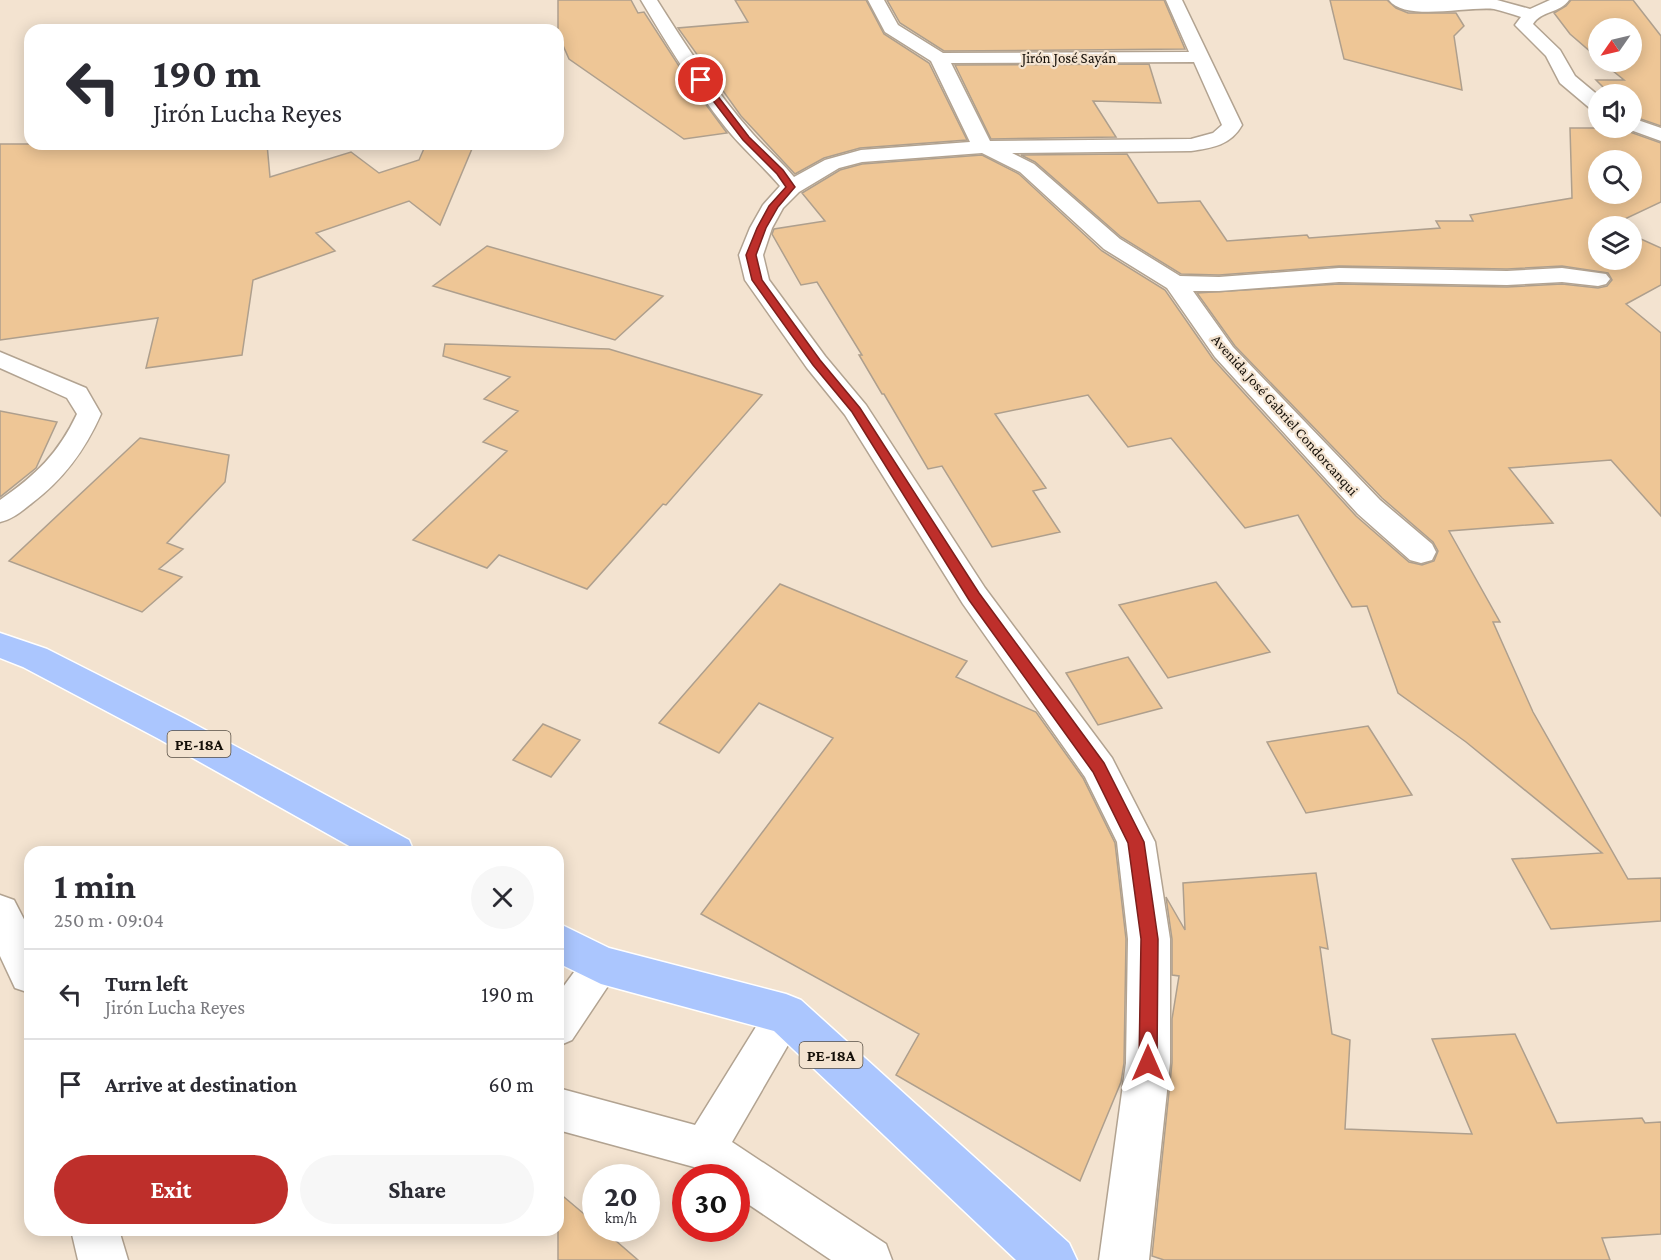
<!DOCTYPE html>
<meta charset="utf-8">
<style>
:root{--surface:#fff;--page:#f7f7f7;--text:#2b2b33;--muted:#7c7c81;--line:#e1e1e2;--accent:#be2f2b}
body{margin:0;font-family:"Crimson Pro",serif;background:var(--page);color:var(--text);height:100vh;display:flex;flex-direction:column;font-size:22px;white-space:nowrap}
*{box-sizing:border-box;margin:0}
p{font-size:20px;color:var(--muted)}
.icon{flex:none;width:33px;height:33px;fill:none;stroke:currentColor;stroke-width:2;stroke-linecap:round;stroke-linejoin:round}
.map{position:relative;flex:1;overflow:hidden}
.sheet{position:absolute;left:24px;top:846px;width:540px;height:390px;display:flex;flex-direction:column;background:var(--surface);border-radius:18px;box-shadow:0 3px 15px #0003}
.sheet>*{flex:none}
.guide{position:absolute;left:24px;top:24px;width:540px;height:126px;border-radius:18px;box-shadow:0 3px 15px #0003;background:#fff;color:var(--text);overflow:hidden}
.needle{width:39px;rotate:236deg}
.controls{position:absolute;left:1588px;top:18px;display:grid;gap:12px}
.controls a{display:grid;place-items:center;width:54px;height:54px;border-radius:50%;background:var(--surface);box-shadow:0 3px 15px #0003;font-size:30px}
.speed{position:absolute;left:582px;top:1164px;display:flex;gap:12px;font-size:30px;font-weight:700;text-align:center}
.speed>*{display:grid;place-content:center;width:78px;height:78px;border-radius:50%;background:var(--surface);box-shadow:0 3px 15px #0003;line-height:1}
.speed small{font-size:15px;font-weight:400}
.speed .limit{border:9px solid #d22;background:#fff;color:#111}
.pin{position:absolute;display:grid;place-items:center;width:51px;height:51px;color:#fff;margin:-26px;border:3px solid #fff;border-radius:50%;box-shadow:0 2px 6px #0007}
.me{position:absolute;width:66px;margin:-33px;rotate:0deg;stroke-linejoin:round;filter:drop-shadow(0 0 4px #0008)}
.turn{display:flex;align-items:center;gap:21px;height:126px;padding:0 30px;font-size:27px}
.turn .icon{width:78px;height:78px;stroke-width:2.5}
.turn b{display:block;font-size:42px;line-height:51px}
.round{display:grid;place-items:center;flex:none;width:63px;height:63px;border-radius:32px;background:var(--page)}
.summary{display:flex;align-items:center;justify-content:space-between;height:102px;padding:0 30px}
h1{font-size:36px;font-weight:700;line-height:45px}
.action{display:flex;gap:12px;margin-top:auto;padding:12px 30px}
.action a{flex:1;height:69px;border-radius:36px;background:var(--accent);color:#fff;font-size:24px;font-weight:700;line-height:69px;text-align:center}
.action a+a{background:var(--page);color:var(--text)}
ul{padding:0;list-style:none}
li{display:flex;align-items:center;gap:18px;height:90px;padding:0 30px;border-top:2px solid var(--line)}
li div{flex:1}
li b{display:block;font-size:22px}
li em{font-style:normal}
.map>svg:first-child{display:block}
.building{fill:#eec696;stroke:#ae9f8d;stroke-width:1.5;fill-rule:evenodd}
.lines{fill:none;stroke-linecap:round;stroke-linejoin:round}
.service-casing{stroke:#b2a391;stroke-width:3}
.minor-casing{stroke:#b2a391;stroke-width:3}
.trunk-casing{stroke:#fff;stroke-width:3}
.service{fill:#fff;fill-rule:evenodd}
.minor{fill:#fff;fill-rule:evenodd}
.trunk{fill:#abc6fe;fill-rule:evenodd}
.route{fill:#be2f2b;stroke:#7c1f1c;stroke-width:1.5}
.labels{text-anchor:middle;dominant-baseline:central;stroke-width:4.5;stroke-linejoin:round;paint-order:stroke}
.far-street-label{font-size:15px;fill:#140f08;stroke:#f3e3d0}
.shield{fill:#f3e3d0;stroke:#574f44;stroke-width:1.5}
.shield-label{font-size:16px;font-weight:bold;fill:#140f08}
</style>
<div class="map">
<svg width="1661" height="1260" viewBox="0 0 1661 1260">
<rect width="100%" height="100%" fill="#f3e3d0"/>
<!-- building -->
<path class="building" d="M 558,0 L 631,0 L 638,13 L 644,12 L 690,83 L 727,133 L 684,139 L 569,59 L 558,34 Z
M 735,0 L 866,0 L 884,34 L 929,63 L 967,140 L 860,148 L 824,158 L 795,174 L 741,116 L 678,28 L 748,22 Z
M 887,0 L 1164,0 L 1185,49 L 944,51 L 900,23 Z
M 1330,0 L 1387,0 L 1396,8 L 1408,13 L 1456,13 L 1464,26 L 1454,36 L 1462,90 L 1344,59 Z
M 1571,0 L 1633,0 L 1661,36 L 1661,126 L 1632,116 L 1632,94 L 1610,94 L 1596,80 L 1624,80 L 1602,62 L 1632,62 L 1632,28 L 1599,28 L 1599,59 L 1570,34 L 1554,13 L 1566,6 Z
M 1149,64 L 1161,103 L 1093,101 L 1116,137 L 991,139 L 955,65 Z
M 1570,128 L 1623,128 L 1624,130 L 1661,143 L 1661,202 L 1612,225 L 1614,226 L 1599,226 L 1599,260 L 1632,260 L 1632,235 L 1661,248 L 1661,285 L 1626,304 L 1661,333 L 1661,516 L 1611,460 L 1509,468 L 1553,523 L 1449,531 L 1500,622 L 1493,622 L 1533,712 L 1628,879 L 1661,878 L 1661,921 L 1551,929 L 1512,859 L 1602,853 L 1466,742 L 1398,693 L 1367,606 L 1352,607 L 1298,515 L 1245,528 L 1171,438 L 1128,447 L 1088,395 L 995,414 L 1046,488 L 1033,491 L 1060,532 L 992,547 L 942,466 L 928,469 L 884,394 L 882,394 L 859,355 L 862,355 L 817,282 L 801,285 L 772,234 L 774,229 L 825,221 L 802,193 L 840,170 L 862,164 L 982,155 L 1019,174 L 1102,251 L 1165,290 L 1213,359 L 1356,516 L 1409,562 L 1422,565 L 1434,561 L 1438,551 L 1433,542 L 1382,498 L 1235,346 L 1197,293 L 1339,284 L 1507,287 L 1562,284 L 1598,288 L 1607,286 L 1612,280 L 1608,273 L 1562,266 L 1507,269 L 1339,266 L 1219,275 L 1181,274 L 1121,237 L 1035,162 L 1021,155 L 1127,154 L 1158,203 L 1200,201 L 1227,241 L 1307,235 L 1309,238 L 1440,228 L 1436,221 L 1473,221 L 1470,215 L 1572,198 ZM 1599,160 L 1632,160 L 1632,194 L 1599,194 Z
M 0,144 L 267,144 L 270,177 L 351,152 L 379,173 L 419,160 L 426,144 L 474,144 L 440,225 L 409,201 L 316,233 L 335,251 L 253,280 L 242,355 L 146,368 L 158,318 L 0,340 Z
M 487,246 L 663,296 L 615,340 L 433,286 Z
M 445,344 L 609,349 L 762,395 L 666,505 L 663,504 L 587,589 L 499,555 L 487,568 L 413,540 L 507,451 L 483,442 L 518,411 L 484,399 L 510,377 L 443,356 Z
M 0,411 L 57,422 L 36,468 L 0,497 Z
M 140,438 L 229,455 L 225,482 L 167,543 L 183,549 L 159,569 L 182,577 L 142,612 L 9,561 Z
M 1216,582 L 1270,652 L 1168,678 L 1119,605 Z
M 780,584 L 967,661 L 956,677 L 1036,712 L 1083,778 L 1115,843 L 1126,939 L 1124,1063 L 1121,1082 L 1080,1181 L 896,1075 L 919,1034 L 701,914 L 833,738 L 759,703 L 719,753 L 659,723 Z
M 1128,657 L 1162,708 L 1098,725 L 1066,673 Z
M 543,724 L 580,740 L 551,777 L 513,760 Z
M 1368,726 L 1412,795 L 1306,813 L 1267,742 Z
M 1316,873 L 1328,949 L 1320,947 L 1332,1034 L 1350,1040 L 1345,1129 L 1472,1134 L 1432,1039 L 1515,1034 L 1557,1123 L 1642,1118 L 1645,1123 L 1661,1122 L 1661,1234 L 1602,1238 L 1610,1260 L 1164,1260 L 1152,1256 L 1172,1063 L 1172,1019 L 1179,976 L 1172,975 L 1172,939 L 1166,897 L 1185,930 L 1183,883 Z
M 558,1192 L 596,1224 L 596,1228 L 601,1228 L 638,1260 L 558,1260 Z"/>
<g class="lines">
<defs>
<path id="service" d="M 0,352 L 86,388 L 101,414 C 85,450 64,479 32,503 C 22,511 13,519 0,522 L 0,500 C 36,475 58,454 77,414 L 67,398 L 0,368 Z
M 601,948 L 614,953 L 620,965 L 614,977 L 572,1040 L 558,1046 L 558,994 L 588,953 Z
M 786,995 L 800,1001 L 806,1014 L 732,1142 L 886,1244 L 892,1260 L 831,1260 L 736,1196 L 736,1178 L 709,1178 L 694,1167 L 558,1130 L 558,1088 L 695,1125 L 772,1001 Z"/>
<path id="minor" d="M 641,0 L 657,0 C 686,46 716,92 752,133 C 765,148 781,161 794,177 L 825,160 L 861,150 L 970,142 L 931,61 L 885,32 L 868,0 L 884,0 L 898,25 L 943,53 L 1189,52 L 1166,0 L 1182,0 L 1242,125 C 1231,145 1212,148 1191,151 L 1012,153 L 1034,164 L 1120,239 L 1180,276 L 1219,277 L 1339,268 L 1507,271 L 1562,268 L 1606,274 L 1610,279 L 1606,284 L 1598,286 L 1562,282 L 1507,285 L 1339,282 L 1219,291 L 1193,291 L 1233,347 L 1380,500 L 1432,544 L 1436,552 L 1432,560 L 1421,563 L 1410,560 L 1358,514 L 1215,357 L 1167,288 L 1104,249 L 1020,172 L 982,153 L 862,162 L 839,168 L 799,192 L 783,208 L 772,228 L 763,255 L 769,280 L 825,356 L 866,405 L 985,588 L 1112,758 L 1155,842 L 1170,939 L 1170,1063 L 1149,1260 L 1099,1260 L 1126,1063 L 1128,939 L 1117,842 L 1085,777 L 963,604 L 845,415 L 807,368 L 745,280 L 739,255 L 750,228 L 763,205 L 780,186 C 763,166 743,149 726,128 C 694,88 667,44 641,0 ZM 1194,62 L 1222,125 L 1213,133 L 1191,139 L 990,141 L 951,63 Z
M 1389,0 L 1497,0 L 1530,9 L 1550,0 L 1569,0 C 1560,13 1541,11 1533,24 L 1560,50 L 1575,76 L 1599,96 L 1599,112 L 1592,110 L 1560,83 L 1546,56 L 1515,25 L 1521,17 C 1512,14 1503,11 1494,9 C 1468,6 1405,22 1389,0 Z
M 1632,118 L 1661,128 L 1661,141 L 1625,128 L 1632,128 Z
M 0,895 L 14,900 L 30,931 L 30,993 L 15,988 L 0,956 Z
M 71,1230 L 119,1230 L 128,1260 L 78,1260 Z"/>
<path id="trunk" d="M 0,633 L 47,649 L 185,719 L 409,840 L 414,852 L 360,852 L 159,739 L 23,667 L 0,658 Z
M 558,923 L 609,948 L 786,994 L 801,1000 L 1069,1243 L 1077,1260 L 1016,1260 L 774,1031 L 601,984 L 558,963 Z"/>
</defs>
<!-- service casing -->
<use href="#service" class="service-casing"/>
<!-- minor casing -->
<use href="#minor" class="minor-casing"/>
<!-- trunk casing -->
<use href="#trunk" class="trunk-casing"/>
<!-- service -->
<use href="#service" class="service"/>
<!-- minor -->
<use href="#minor" class="minor"/>
<!-- trunk -->
<use href="#trunk" class="trunk"/>
</g>
<!-- route -->
<path class="route" d="M 698,78 L 704,78 L 749,137 L 783,170 L 795,187 L 778,207 L 766,228 L 756,255 L 762,280 L 820,360 L 860,408 L 979,593 L 1104,763 L 1144,842 L 1158,939 L 1157,1063 L 1155,1069 L 1148,1072 L 1142,1069 L 1139,1063 L 1141,939 L 1128,843 L 1093,772 L 969,600 L 852,412 L 813,365 L 752,280 L 746,255 L 757,228 L 769,206 L 786,187 L 777,174 L 743,140 L 698,81 Z"/>
<g class="labels">
<!-- far-street labels -->
<g class="far-street-label">
<text x="1069" y="58">Jirón José Sayán</text>
<text transform="translate(1285 415) rotate(48)">Avenida José Gabriel Condorcanqui</text>
</g>
<!-- shield labels -->
<g class="shield">
<rect x="167.5" y="731" width="63" height="26" rx="4.5"/>
<rect x="799.5" y="1042" width="63" height="26" rx="4.5"/>
</g>
<g class="shield-label">
<text x="199" y="744">PE-18A</text>
<text x="831" y="1055">PE-18A</text>
</g>
</g>
</svg>
<div class="controls">
<a><svg class="needle" viewBox="-14 -14 28 28"><path d="M0-13l5 13h-10z" fill="#e53935"/><path d="M0 13l5-13h-10z" fill="#7c7c81"/></svg></a>
<a><svg class="icon" aria-label="sound" viewBox="0 0 24 24"><path d="M4 9h4l5-4v14l-5-4H4zM17 9q2 3 0 6"/></svg></a>
<a><svg class="icon" aria-label="search" viewBox="0 0 24 24"><circle cx="10" cy="10" r="6"/><path d="M15 15l6 6"/></svg></a>
<a><svg class="icon" aria-label="layers" viewBox="0 0 24 24"><path d="M12 4l9 5-9 5-9-5zM3 14l9 5 9-5"/></svg></a>
</div>
<div class="speed"><div>20<small>km/h</small></div><div class="limit">30</div></div>
<div class="pin" style="left:701px;top:80px;background:#d93025"><svg class="icon" aria-label="arrive" viewBox="0 0 24 24"><path d="M6 21V4h12l-3 4 3 4H6"/></svg></div>
<svg class="me" style="left:1148px;top:1063px" viewBox="-20 -20 40 40"><path d="M0-17L14 15 0 8-14 15z" fill="#be2f2b" stroke="#fff" stroke-width="4"/></svg>
<div class="guide">
<div class="turn"><svg class="icon" aria-label="left" viewBox="0 0 24 24"><path d="M17 20v-9H6M10 6l-5 5 5 5"/></svg><div><b>190 m</b>Jirón Lucha Reyes</div></div>
</div>
<section class="sheet">
<div class="summary"><div><h1>1 min</h1><p>250 m · 09:04</p></div><a class="round"><svg class="icon" aria-label="close" viewBox="0 0 24 24"><path d="M6 6l12 12M18 6L6 18"/></svg></a></div>
<ul>
<li><svg class="icon" aria-label="left" viewBox="0 0 24 24"><path d="M17 20v-9H6M10 6l-5 5 5 5"/></svg><div><b>Turn left</b><p>Jirón Lucha Reyes</p></div><em>190 m</em></li>
<li><svg class="icon" aria-label="arrive" viewBox="0 0 24 24"><path d="M6 21V4h12l-3 4 3 4H6"/></svg><div><b>Arrive at destination</b></div><em>60 m</em></li>
</ul>
<div class="action"><a>Exit</a><a>Share</a></div>
</section>
</div>
